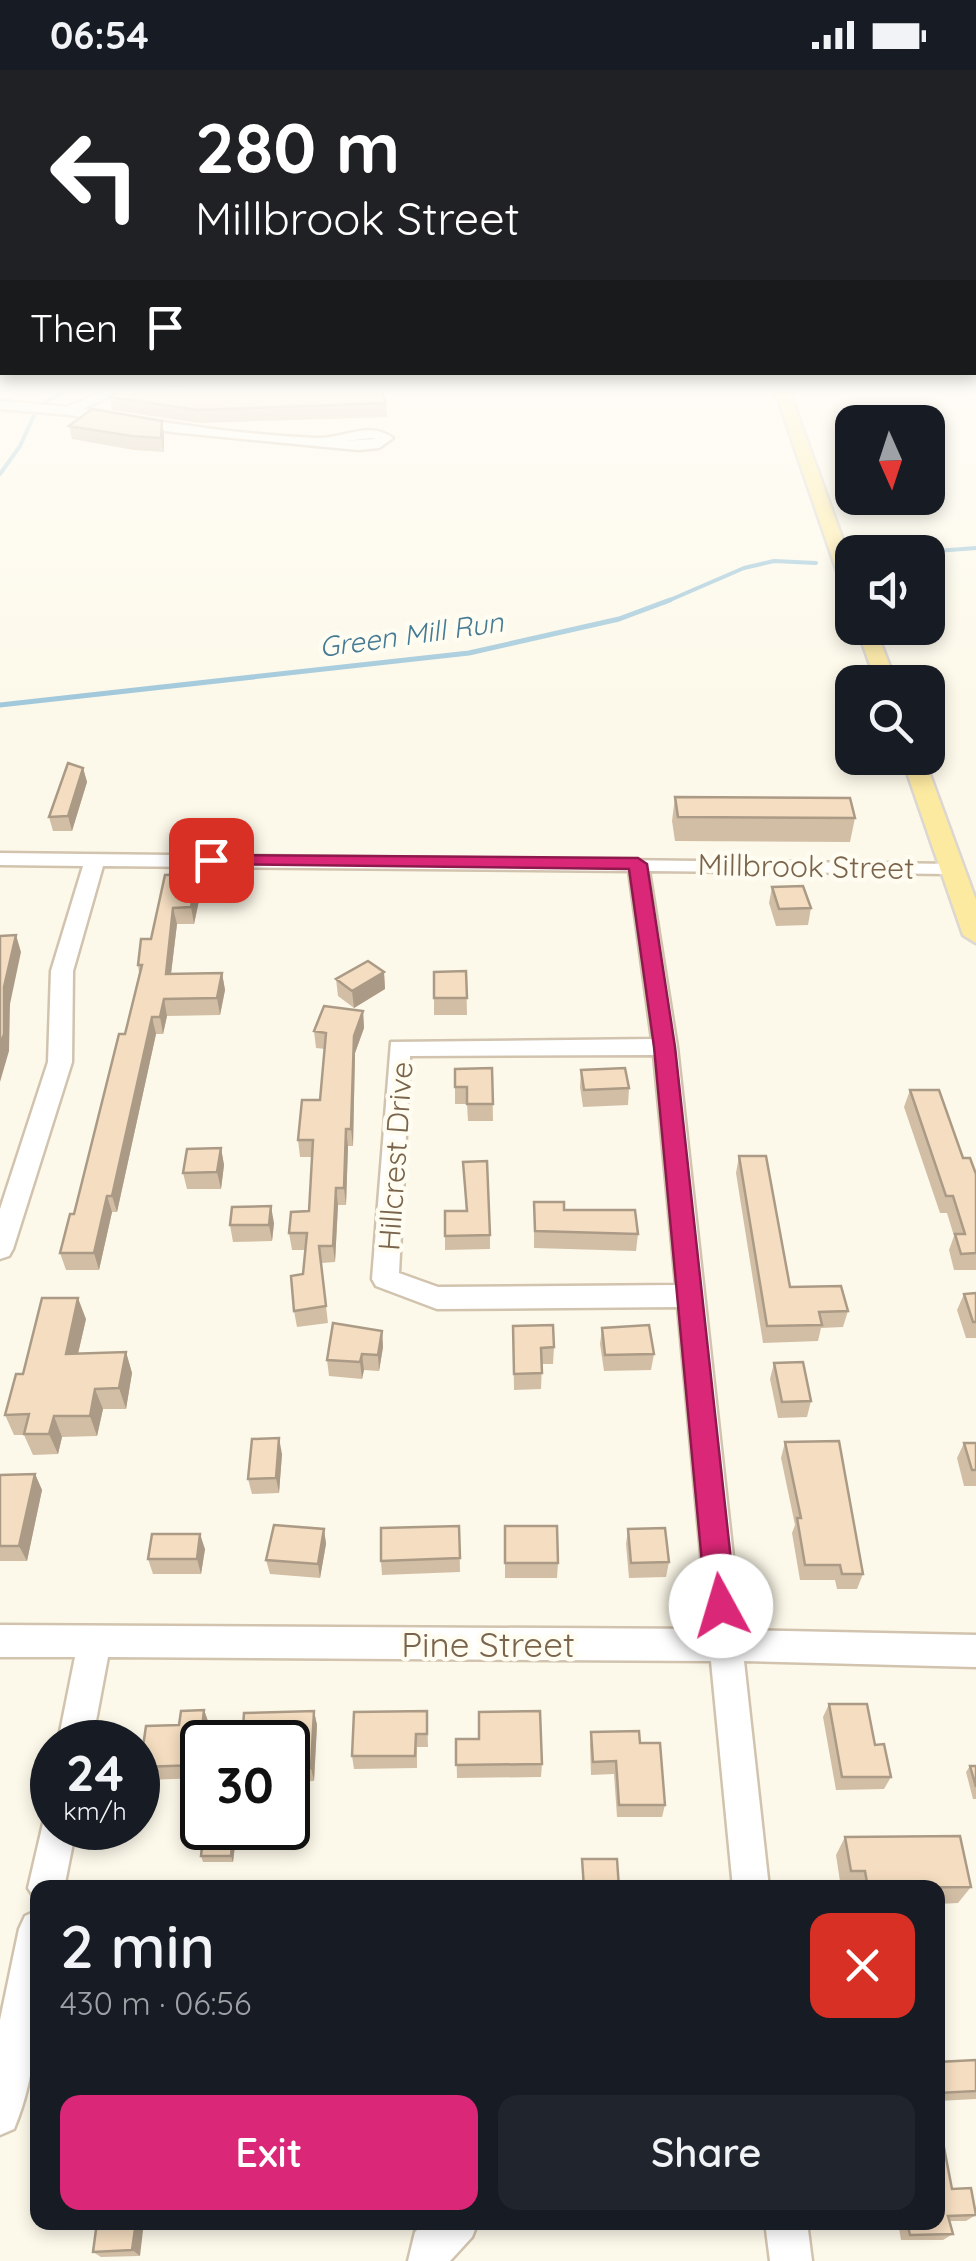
<!DOCTYPE html>
<meta charset="utf-8">
<style>
:root{--surface:#171b24;--page:#20242c;--text:#f1f3f6;--muted:#9ea1a6;--accent:#db2777}
body{margin:0;font-family:Quicksand,sans-serif;background:var(--page);color:var(--text);height:100vh;display:flex;flex-direction:column;font-size:38px;white-space:nowrap}
*{box-sizing:border-box;margin:0}
p{font-size:32px;color:var(--muted)}
.icon{flex:none;width:55px;height:55px;fill:none;stroke:currentColor;stroke-width:2;stroke-linecap:round;stroke-linejoin:round}
.map{position:relative;flex:1;overflow:hidden}
.sheet{position:absolute;left:30px;top:1810px;width:915px;height:350px;display:flex;flex-direction:column;background:var(--surface);border-radius:20px;box-shadow:0 5px 15px #0003}
.sheet>*{flex:none}
.hud{position:absolute;left:0px;top:0px;width:978px;height:305px;box-shadow:0 5px 15px #0003;background:#202124;color:#fff;overflow:hidden}
.needle{width:65px;rotate:177deg}
.buttons{position:absolute;left:835px;top:335px;display:grid;gap:20px}
.buttons a{display:grid;place-items:center;width:110px;height:110px;border-radius:20px;background:var(--surface);box-shadow:0 5px 15px #0003;font-size:50px}
.speed{position:absolute;left:30px;top:1650px;display:flex;gap:20px;font-size:50px;font-weight:700;text-align:center}
.speed>*{display:grid;place-content:center;width:130px;height:130px;border-radius:50%;background:var(--surface);box-shadow:0 5px 15px #0003;line-height:1}
.speed small{font-size:25px;font-weight:400}
.speed .limit{border:5px solid #111;border-radius:15px;background:#fff;color:#111}
.pin{position:absolute;display:grid;place-items:center;width:85px;height:85px;color:#fff;margin:-42px;border-radius:20px;box-shadow:0 5px 15px #0006}
.me{position:absolute;width:110px;margin:-55px;rotate:354deg;stroke-linejoin:round;filter:drop-shadow(0 0 8px #0008)}
.turn{display:flex;align-items:center;gap:35px;height:210px;padding:0 30px;font-size:45px}
.turn .icon{width:130px;height:130px;stroke-width:2.5}
.turn b{display:block;font-size:70px;line-height:85px}
.then{display:flex;align-items:center;height:95px;padding:0 30px;background:#0003;gap:20px;font-size:38px}
.round{display:grid;place-items:center;flex:none;width:105px;height:105px;border-radius:20px;background:var(--page)}
.overview{display:flex;align-items:center;justify-content:space-between;height:170px;padding:0 30px}
h1{font-size:60px;font-weight:600;line-height:75px}
.action{display:flex;gap:20px;margin-top:auto;padding:20px 30px}
.action a{flex:1;height:115px;border-radius:20px;background:var(--accent);color:#fff;font-size:40px;font-weight:600;line-height:115px;text-align:center}
.action a+a{background:var(--page);color:var(--text)}
.status{display:flex;justify-content:space-between;align-items:center;height:70px;padding:0 50px;background:var(--surface);direction:ltr}
.status svg{height:28px;fill:currentColor}
.map>svg:first-child{display:block}
.lines{fill:none;stroke-linecap:round;stroke-linejoin:round}
.stream-far1{stroke:#a2c9db;stroke-width:4}
.stream{stroke:#a2c9db;stroke-width:5}
.minor-casing{stroke:#d1c3ae;stroke-width:5}
.major-casing{stroke:#dcd7d0;stroke-width:5}
.minor{fill:#fff;fill-rule:evenodd}
.major{fill:#fdeaa1;fill-rule:evenodd}
.wall{fill:#d2bea5}
.shaded-wall{fill:#ab9b86}
.building{fill:#f4ddc0;stroke:#ab9b86;stroke-width:2.5}
.route{fill:#db2777;stroke:#8e194d;stroke-width:2.5}
.labels{text-anchor:middle;dominant-baseline:central;stroke-width:9;stroke-linejoin:round;paint-order:stroke}
.far-water-label{font-size:28px;font-style:italic;fill:#467b95;stroke:#fffcf1}
.street-label{font-size:30px;fill:#7a644b;stroke:#fffcf1}
.near-street-label{font-size:35px;fill:#7a644b;stroke:#fffcf1}
</style>
<div class="status"><b>06:54</b><svg viewBox="0 0 49 12"><path d="M0 12V9h3v3zM5 12V6h3v6zM10 12V3h3v9zM15 12V0h3v12zM26 1h20v11H26zM47 4h2v5h-2z"/></svg></div>
<div class="map">
<svg width="976" height="2191" viewBox="0 0 976 2191">
<rect width="100%" height="100%" fill="#fdf9ea"/>
<g class="lines">
<!-- stream-far1 -->
<path class="stream-far1" d="M 44,333 L 70,318
M 0,404 L 20,376 L 37,339
M 923,482 L 976,478
M 663,533 L 744,498 L 774,491 L 816,493"/>
<!-- stream -->
<path class="stream" d="M 0,635 L 469,583 L 619,549 L 670,530"/>
<defs>
<path id="minor" d="M 111,318 L 127,318 L 83,339 C 160,352 239,365 317,368 C 344,369 368,350 393,368 L 379,378 L 358,380 L 172,362 L 70,345 L 0,339 L 0,331 L 67,337 ZM 371,368 L 376,369 L 345,371 Z
M 0,783 L 959,794 L 959,802 L 952,804 L 649,801 L 677,977 L 741,1560 L 976,1565 L 976,1597 L 744,1591 L 769,1818 L 733,1818 L 711,1591 L 108,1587 L 92,1672 L 58,1672 L 75,1587 L 0,1587 L 0,1555 L 708,1559 L 678,1237 L 437,1239 L 376,1216 L 372,1209 L 391,972 L 652,969 L 629,801 L 103,796 L 73,901 L 72,992 L 13,1179 L 9,1186 L 0,1189 L 0,1139 L 48,992 L 51,901 L 83,796 L 0,795 ZM 654,985 L 676,1215 L 438,1217 L 399,1203 L 410,986 Z
M 52,1742 L 52,1758 L 76,1758 L 64,1818 L 38,1818 L 38,1833 L 28,1818 L 45,1745 Z
M 38,1840 C 38,1913 43,1991 14,2059 L 0,2065 L 0,1950 L 19,1859 L 25,1846 Z
M 425,2152 L 478,2152 L 472,2167 L 450,2191 L 408,2191 L 415,2162 Z
M 765,2152 L 807,2152 L 812,2191 L 770,2191 Z"/>
<path id="major" d="M 774,318 L 788,318 L 852,495 L 852,524 L 843,519 Z
M 857,558 L 875,558 L 896,612 L 876,612 Z
M 902,688 L 924,688 L 976,830 L 976,873 L 963,865 Z"/>
</defs>
<!-- minor casing -->
<use href="#minor" class="minor-casing"/>
<!-- major casing -->
<use href="#major" class="major-casing"/>
<!-- minor -->
<use href="#minor" class="minor"/>
<!-- major -->
<use href="#major" class="major"/>
</g>
<!-- wall -->
<path class="wall" d="M 110,327 L 386,333 L 387,347 L 199,353 L 112,340 Z
M 69,356 L 164,364 L 164,382 L 134,380 L 72,369 Z
M 83,698 L 87,712 L 72,761 L 53,761 L 49,747 Z
M 675,727 L 855,748 L 850,772 L 675,771 L 672,751 Z
M 198,804 L 201,821 L 194,854 L 177,854 L 171,904 L 222,903 L 225,920 L 220,945 L 167,946 L 163,964 L 156,964 L 117,1142 L 112,1142 L 99,1200 L 66,1200 L 60,1183 L 74,1144 L 125,964 L 139,903 L 138,895 L 151,869 Z
M 772,817 L 811,838 L 808,855 L 776,856 L 769,833 Z
M 466,901 L 467,945 L 434,945 L 434,902 Z
M 384,902 L 385,919 L 354,938 L 338,926 L 336,909 Z
M 363,941 L 364,958 L 355,983 L 353,1076 L 348,1076 L 346,1135 L 338,1135 L 335,1192 L 321,1193 L 328,1253 L 297,1257 L 294,1241 L 303,1204 L 305,1180 L 292,1180 L 289,1163 L 309,1141 L 312,1087 L 300,1087 L 298,1070 L 320,1030 L 325,979 L 316,978 L 314,961 Z
M 492,998 L 493,1051 L 468,1051 L 467,1034 L 455,1034 L 455,999 Z
M 581,1000 L 629,1018 L 628,1035 L 583,1037 L 580,1017 Z
M 910,1020 L 976,1104 L 976,1200 L 954,1200 L 949,1180 L 954,1166 L 947,1143 L 940,1143 L 904,1037 Z
M 221,1078 L 224,1095 L 221,1119 L 187,1119 L 183,1103 Z
M 739,1086 L 790,1217 L 848,1241 L 843,1257 L 821,1258 L 818,1271 L 763,1273 L 736,1103 Z
M 463,1092 L 490,1165 L 490,1179 L 445,1180 L 445,1166 L 466,1141 Z
M 534,1132 L 564,1140 L 638,1164 L 636,1181 L 534,1178 Z
M 274,1153 L 272,1171 L 233,1172 L 230,1155 Z
M 976,1223 L 976,1268 L 966,1268 L 957,1240 L 964,1224 Z
M 86,1249 L 78,1284 L 126,1282 L 132,1303 L 126,1339 L 103,1339 L 97,1366 L 62,1367 L 58,1384 L 33,1385 L 24,1365 L 14,1365 L 5,1345 L 23,1304 Z
M 513,1256 L 554,1277 L 553,1294 L 542,1294 L 541,1319 L 514,1320 Z
M 602,1258 L 654,1284 L 651,1300 L 604,1301 L 600,1274 Z
M 382,1261 L 383,1277 L 379,1301 L 364,1300 L 362,1309 L 329,1306 L 327,1290 Z
M 774,1293 L 811,1331 L 807,1347 L 778,1348 L 770,1309 Z
M 785,1372 L 863,1504 L 857,1519 L 837,1519 L 835,1510 L 800,1510 L 792,1463 L 795,1455 L 781,1388 Z
M 964,1373 L 976,1373 L 976,1416 L 964,1416 L 957,1388 Z
M 282,1384 L 279,1423 L 252,1424 L 248,1409 Z
M 35,1404 L 42,1420 L 27,1491 L 0,1491 L 0,1405 Z
M 459,1456 L 460,1502 L 382,1505 L 381,1491 Z
M 505,1456 L 558,1493 L 557,1508 L 505,1508 Z
M 324,1459 L 326,1474 L 320,1508 L 270,1504 L 266,1490 Z
M 628,1459 L 669,1492 L 666,1507 L 629,1508 L 626,1474 Z
M 205,1479 L 201,1504 L 153,1504 L 148,1489 Z
M 829,1634 L 875,1675 L 891,1707 L 884,1719 L 836,1720 L 823,1647 Z
M 204,1640 L 209,1654 L 207,1672 L 202,1672 L 202,1708 L 146,1710 L 140,1697 L 179,1655 Z
M 314,1641 L 317,1655 L 314,1711 L 288,1712 L 288,1672 Z
M 427,1641 L 428,1677 L 417,1677 L 417,1698 L 354,1699 L 352,1686 Z
M 591,1662 L 640,1673 L 665,1735 L 662,1747 L 617,1747 L 614,1704 L 591,1705 L 590,1675 Z
M 456,1669 L 479,1669 L 542,1694 L 541,1707 L 457,1708 Z
M 970,1696 L 976,1696 L 976,1729 L 973,1729 L 966,1702 Z
M 237,1758 L 233,1792 L 203,1792 L 201,1786 Z
M 845,1767 L 971,1817 L 958,1833 L 938,1834 L 938,1818 L 841,1818 L 836,1785 Z
M 976,1990 L 976,2029 L 938,2031 L 938,1992 Z
M 952,2119 L 976,2145 L 966,2151 L 950,2151 L 953,2164 L 943,2170 L 901,2170 L 898,2152 L 938,2152 Z
M 97,2152 L 140,2186 L 101,2187 L 93,2182 Z"/>
<!-- shaded-wall -->
<path class="shaded-wall" d="M 162,351 L 164,364 L 164,382 L 161,368 Z
M 83,698 L 87,712 L 72,761 L 68,746 Z
M 198,804 L 201,821 L 194,854 L 191,837 Z
M 173,838 L 177,854 L 169,920 L 166,904 Z
M 16,865 L 21,882 L 10,934 L 9,981 L 0,1012 L 0,976 L 4,917 Z
M 384,902 L 385,919 L 354,938 L 352,921 Z
M 222,903 L 225,920 L 220,945 L 217,928 Z
M 164,929 L 167,946 L 163,964 L 160,947 Z
M 363,941 L 364,958 L 355,983 L 353,1076 L 351,1059 L 354,966 Z
M 152,947 L 156,964 L 117,1142 L 112,1126 Z
M 346,1059 L 348,1076 L 346,1135 L 344,1118 Z
M 221,1078 L 224,1095 L 221,1119 L 217,1102 Z
M 336,1118 L 338,1135 L 335,1192 L 333,1176 Z
M 107,1126 L 112,1142 L 99,1200 L 94,1183 Z
M 271,1136 L 274,1153 L 272,1171 L 269,1155 Z
M 78,1228 L 86,1249 L 73,1305 L 66,1284 Z
M 382,1261 L 383,1277 L 379,1301 L 378,1285 Z
M 126,1282 L 132,1303 L 126,1339 L 119,1318 Z
M 362,1284 L 364,1300 L 362,1309 L 360,1292 Z
M 95,1319 L 103,1339 L 97,1366 L 90,1346 Z
M 54,1346 L 62,1367 L 58,1384 L 49,1364 Z
M 279,1368 L 282,1384 L 279,1423 L 276,1408 Z
M 35,1404 L 42,1420 L 27,1491 L 19,1476 Z
M 324,1459 L 326,1474 L 320,1508 L 318,1494 Z
M 200,1464 L 205,1479 L 201,1504 L 197,1489 Z
M 204,1640 L 209,1654 L 207,1672 L 202,1672 L 202,1707 L 198,1695 Z
M 314,1641 L 317,1655 L 314,1711 L 311,1698 Z
M 234,1758 L 237,1758 L 233,1792 L 231,1786 Z
M 136,2152 L 144,2152 L 140,2186 L 132,2180 Z"/>
<!-- building -->
<path class="building" d="M 122,318 L 184,321 L 187,318 L 380,318 L 386,333 L 197,340 L 110,327 Z
M 92,339 L 162,351 L 161,368 L 131,366 L 69,356 Z
M 68,693 L 83,698 L 68,746 L 49,747 Z
M 675,727 L 850,728 L 855,748 L 678,747 Z
M 198,804 L 191,837 L 173,838 L 166,904 L 222,903 L 217,928 L 164,929 L 160,947 L 152,947 L 112,1126 L 107,1126 L 94,1183 L 60,1183 L 70,1144 L 74,1144 L 119,964 L 125,964 L 142,895 L 138,895 L 141,869 L 151,869 L 165,805 Z
M 803,816 L 811,838 L 779,839 L 772,817 Z
M 16,865 L 4,917 L 4,964 L 0,976 L 0,866 Z
M 368,891 L 384,902 L 352,921 L 336,909 Z
M 466,901 L 467,928 L 434,928 L 434,902 Z
M 324,936 L 363,941 L 354,966 L 351,1059 L 346,1059 L 344,1118 L 336,1118 L 333,1176 L 319,1176 L 326,1236 L 294,1241 L 291,1206 L 303,1204 L 307,1163 L 289,1163 L 291,1142 L 309,1141 L 313,1070 L 298,1070 L 302,1030 L 320,1030 L 326,963 L 314,961 Z
M 492,998 L 493,1034 L 467,1034 L 467,1017 L 455,1017 L 455,999 Z
M 625,998 L 629,1018 L 584,1020 L 581,1000 Z
M 910,1020 L 939,1020 L 963,1088 L 970,1088 L 976,1104 L 976,1183 L 961,1184 L 955,1164 L 965,1164 L 953,1126 L 946,1126 Z
M 221,1078 L 217,1102 L 183,1103 L 187,1079 Z
M 739,1086 L 766,1086 L 790,1217 L 841,1216 L 848,1241 L 819,1242 L 822,1255 L 767,1256 Z
M 487,1091 L 490,1165 L 445,1166 L 445,1141 L 467,1141 L 463,1092 Z
M 534,1132 L 564,1132 L 564,1140 L 635,1140 L 638,1164 L 535,1161 Z
M 271,1136 L 269,1155 L 230,1155 L 232,1137 Z
M 976,1223 L 976,1252 L 973,1252 L 964,1224 Z
M 42,1228 L 78,1228 L 66,1284 L 126,1282 L 119,1318 L 95,1319 L 90,1346 L 54,1346 L 49,1364 L 24,1364 L 29,1344 L 5,1345 L 16,1304 L 23,1304 Z
M 333,1253 L 382,1261 L 378,1285 L 362,1284 L 360,1292 L 327,1290 Z
M 553,1255 L 554,1277 L 541,1278 L 542,1303 L 514,1304 L 513,1256 Z
M 649,1255 L 654,1284 L 605,1285 L 602,1258 Z
M 803,1292 L 811,1331 L 782,1332 L 774,1293 Z
M 279,1368 L 276,1408 L 248,1409 L 252,1369 Z
M 839,1371 L 863,1504 L 842,1504 L 840,1495 L 805,1495 L 797,1448 L 801,1448 L 785,1372 Z
M 964,1373 L 976,1373 L 976,1400 L 972,1400 Z
M 35,1404 L 19,1476 L 0,1476 L 0,1405 Z
M 274,1455 L 324,1459 L 318,1494 L 266,1490 Z
M 459,1456 L 460,1488 L 381,1491 L 381,1458 Z
M 505,1456 L 557,1456 L 558,1493 L 505,1493 Z
M 665,1458 L 669,1492 L 631,1493 L 628,1459 Z
M 152,1464 L 200,1464 L 197,1489 L 148,1489 Z
M 829,1634 L 867,1634 L 875,1675 L 884,1674 L 891,1707 L 842,1707 Z
M 204,1640 L 198,1695 L 140,1697 L 146,1656 L 179,1655 L 181,1641 Z
M 314,1641 L 311,1698 L 288,1699 L 288,1672 L 242,1672 L 244,1643 Z
M 427,1641 L 427,1664 L 416,1664 L 415,1686 L 352,1686 L 354,1642 Z
M 540,1641 L 542,1694 L 456,1695 L 456,1669 L 479,1669 L 479,1642 Z
M 639,1661 L 640,1673 L 660,1673 L 665,1735 L 619,1735 L 616,1691 L 593,1692 L 591,1662 Z
M 970,1696 L 976,1696 L 976,1717 Z
M 204,1758 L 234,1758 L 231,1786 L 201,1786 Z
M 960,1766 L 971,1817 L 868,1818 L 865,1801 L 851,1801 L 845,1767 Z
M 582,1789 L 617,1789 L 619,1818 L 584,1818 Z
M 938,1959 L 941,1977 L 938,1977 Z
M 976,1990 L 976,2021 L 938,2023 L 938,1992 Z
M 938,2057 L 940,2057 L 952,2119 L 971,2118 L 976,2145 L 948,2146 L 953,2164 L 910,2165 L 907,2152 L 938,2152 Z
M 97,2152 L 136,2152 L 132,2180 L 93,2182 Z"/>
<!-- sky -->
<linearGradient id="sky" x2="0" y2="1"><stop stop-color="#96c4e8"/><stop offset="0.51" stop-color="#fefcf6"/><stop offset="1" stop-color="#fefcf6" stop-opacity="0"/></linearGradient>
<rect width="976" height="624" fill="url(#sky)"/>
<!-- route -->
<path class="route" d="M 211,785 L 638,788 L 647,794 L 675,977 L 736,1536 L 731,1546 L 721,1550 L 711,1546 L 706,1536 L 654,977 L 629,799 L 205,794 L 202,790 Z"/>
<g class="labels">
<!-- far-water labels -->
<g class="far-water-label">
<text transform="translate(411 564) rotate(-8)">Green Mill Run</text>
</g>
<!-- street labels -->
<g class="street-label">
<text transform="translate(806 796) rotate(1)">Millbrook Street</text>
<text transform="translate(395 1086) rotate(-86)">Hillcrest Drive</text>
</g>
<!-- near-street labels -->
<g class="near-street-label">
<text x="488" y="1574">Pine Street</text>
</g>
</g>
</svg>
<div class="buttons">
<a><svg class="needle" viewBox="-14 -14 28 28"><path d="M0-13l5 13h-10z" fill="#e53935"/><path d="M0 13l5-13h-10z" fill="#9ea1a6"/></svg></a>
<a><svg class="icon" aria-label="sound" viewBox="0 0 24 24"><path d="M4 9h4l5-4v14l-5-4H4zM17 9q2 3 0 6"/></svg></a>
<a><svg class="icon" aria-label="search" viewBox="0 0 24 24"><circle cx="10" cy="10" r="6"/><path d="M15 15l6 6"/></svg></a>
</div>
<div class="speed"><div>24<small>km/h</small></div><div class="limit">30</div></div>
<div class="pin" style="left:211px;top:790px;background:#d93025"><svg class="icon" aria-label="arrive" viewBox="0 0 24 24"><path d="M6 21V4h12l-3 4 3 4H6"/></svg></div>
<svg class="me" style="left:721px;top:1536px" viewBox="-20 -20 40 40"><circle r="19" fill="#fff"/><path d="M0-13L10 11 0 6-10 11z" fill="#db2777"/></svg>
<div class="hud">
<div class="turn"><svg class="icon" aria-label="left" viewBox="0 0 24 24"><path d="M17 20v-9H6M10 6l-5 5 5 5"/></svg><div><b>280 m</b>Millbrook Street</div></div>
<div class="then">Then<svg class="icon" aria-label="arrive" viewBox="0 0 24 24"><path d="M6 21V4h12l-3 4 3 4H6"/></svg></div>
</div>
<section class="sheet">
<div class="overview"><div><h1>2 min</h1><p>430 m · 06:56</p></div><a class="round" style="background:#d93025;color:#fff"><svg class="icon" aria-label="close" viewBox="0 0 24 24"><path d="M6 6l12 12M18 6L6 18"/></svg></a></div>
<div class="action"><a>Exit</a><a>Share</a></div>
</section>
</div>
